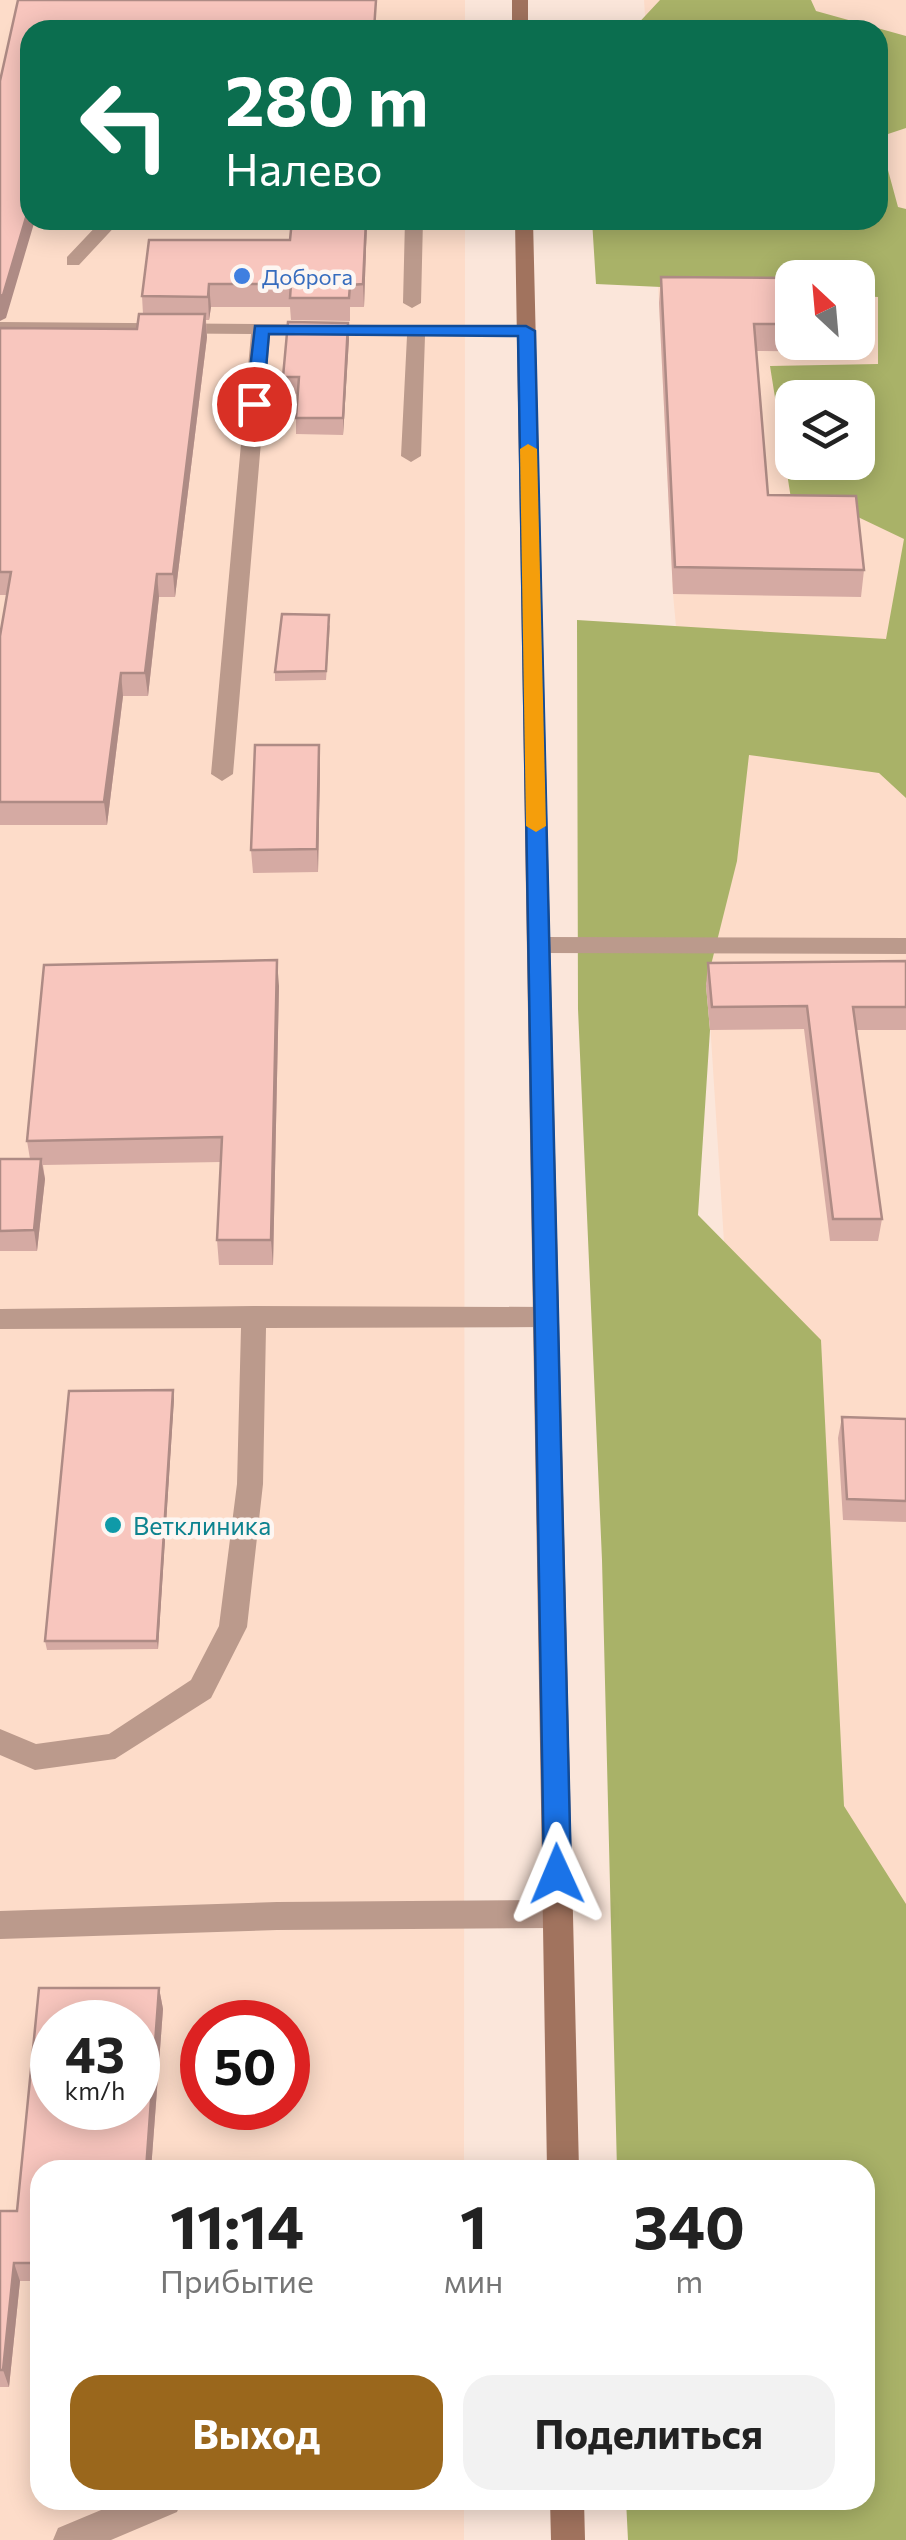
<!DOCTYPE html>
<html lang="ru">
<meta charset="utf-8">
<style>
:root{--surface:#fff;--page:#f2f2f2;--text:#222;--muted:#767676;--accent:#9a671c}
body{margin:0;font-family:Commissioner,sans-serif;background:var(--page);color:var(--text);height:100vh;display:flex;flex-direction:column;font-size:38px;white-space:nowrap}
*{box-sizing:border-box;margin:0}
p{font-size:32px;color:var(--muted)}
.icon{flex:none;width:55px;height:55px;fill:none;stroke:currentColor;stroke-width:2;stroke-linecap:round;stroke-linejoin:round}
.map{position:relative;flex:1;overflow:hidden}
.panel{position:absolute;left:30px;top:2160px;width:845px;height:350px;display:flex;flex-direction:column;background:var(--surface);border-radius:30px;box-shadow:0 5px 25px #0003}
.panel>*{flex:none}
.hud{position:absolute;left:20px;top:20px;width:868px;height:210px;border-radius:30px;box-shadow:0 5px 25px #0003;background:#0b6e4f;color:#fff;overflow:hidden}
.needle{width:65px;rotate:334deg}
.tools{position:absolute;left:775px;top:260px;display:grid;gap:20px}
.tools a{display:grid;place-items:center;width:100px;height:100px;border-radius:20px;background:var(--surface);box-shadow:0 5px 25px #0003;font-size:50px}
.speed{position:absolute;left:30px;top:2000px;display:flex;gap:20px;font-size:50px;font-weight:700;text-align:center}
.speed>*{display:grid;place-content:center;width:130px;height:130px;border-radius:50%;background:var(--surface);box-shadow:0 5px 25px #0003;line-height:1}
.speed small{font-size:25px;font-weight:400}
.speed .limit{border:15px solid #d22;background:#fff;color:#111}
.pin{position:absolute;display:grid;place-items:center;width:85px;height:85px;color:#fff;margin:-42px;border:5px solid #fff;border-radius:50%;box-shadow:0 2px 10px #0007}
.me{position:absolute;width:110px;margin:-55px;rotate:359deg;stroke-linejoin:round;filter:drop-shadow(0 0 8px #0008)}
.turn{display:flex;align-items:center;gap:35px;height:210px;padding:0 40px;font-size:45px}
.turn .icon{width:130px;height:130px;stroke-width:2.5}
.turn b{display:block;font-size:70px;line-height:85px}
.eta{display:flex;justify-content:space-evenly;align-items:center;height:170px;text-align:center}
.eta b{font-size:60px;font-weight:700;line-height:70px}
.cta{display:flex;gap:20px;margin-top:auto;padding:20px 40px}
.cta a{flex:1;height:115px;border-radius:30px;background:var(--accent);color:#fff;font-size:40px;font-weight:700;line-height:115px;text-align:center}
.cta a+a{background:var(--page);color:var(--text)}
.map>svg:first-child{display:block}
.built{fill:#fddcc9;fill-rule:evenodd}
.forest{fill:#a9b268;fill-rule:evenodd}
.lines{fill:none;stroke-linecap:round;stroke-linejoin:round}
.service{fill:#bb9a8c;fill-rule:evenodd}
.secondary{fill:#a1735e;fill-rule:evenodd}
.wall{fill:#d5aaa3;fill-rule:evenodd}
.shaded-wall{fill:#ae8b85}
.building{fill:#f8c6be;stroke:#ae8b85;stroke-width:2.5;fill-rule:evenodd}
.route{fill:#1a73e8;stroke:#114b97;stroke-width:2.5}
.slow{fill:#f59e0b}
.shop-dot{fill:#3f7fe0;stroke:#fdf6f2;stroke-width:4}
.culture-dot{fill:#0f9aa8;stroke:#fdf6f2;stroke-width:4}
.labels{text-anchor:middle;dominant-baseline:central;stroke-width:9;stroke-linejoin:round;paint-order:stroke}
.far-shop-label{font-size:22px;fill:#366cbe;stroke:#fdf6f2;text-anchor:start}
.culture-label{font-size:25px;fill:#0d838f;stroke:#fdf6f2;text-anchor:start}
</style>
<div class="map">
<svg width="906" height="2540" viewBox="0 0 906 2540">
<rect width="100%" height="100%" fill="#fbe6da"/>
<!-- built -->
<path class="built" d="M 0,0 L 465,0 L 465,30 L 30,30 L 30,220 L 465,220 L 464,2170 L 40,2170 L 40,2500 L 464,2500 L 464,2540 L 0,2540 ZM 52,2022 L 138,2022 L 138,2108 L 52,2108 ZM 202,2022 L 288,2022 L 288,2108 L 202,2108 Z
M 644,0 L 906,0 L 906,2540 L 865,2500 L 865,2170 L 783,2170 L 705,943 L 673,594 L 655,220 L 878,220 L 878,30 L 646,30 ZM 792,278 L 858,278 L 858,342 L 792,342 ZM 792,398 L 858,398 L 858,462 L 792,462 Z"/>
<!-- forest -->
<path class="forest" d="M 660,0 L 811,0 L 816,11 L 906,36 L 906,128 L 879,137 L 898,207 L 906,209 L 906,798 L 879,773 L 749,755 L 737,861 L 706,985 L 710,1030 L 698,1215 L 821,1340 L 844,1806 L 906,1904 L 906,2540 L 628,2540 L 626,2500 L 865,2500 L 865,2170 L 617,2170 L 602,1560 L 578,1009 L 577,620 L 886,639 L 904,539 L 837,507 L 792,505 L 770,366 L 878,364 L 878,297 L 858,296 L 858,278 L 792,278 L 792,293 L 596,284 L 592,220 L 878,220 L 878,30 L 632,30 ZM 792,398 L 858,398 L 858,462 L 792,462 Z"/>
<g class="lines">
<!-- service -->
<path class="service" d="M 102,220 L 121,220 L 79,265 L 67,265 L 67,257 Z
M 405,220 L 423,220 L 421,303 L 412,308 L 403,303 Z
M 0,322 L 526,326 L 535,331 L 526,336 L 425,336 L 421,456 L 411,462 L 401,456 L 407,336 L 270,335 L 233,774 L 222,781 L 211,774 L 251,334 L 0,332 Z
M 538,937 L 906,938 L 906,954 L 538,953 L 527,945 Z
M 254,1306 L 546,1307 L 555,1310 L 559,1317 L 555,1324 L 546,1327 L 266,1328 L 263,1484 L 247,1627 L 211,1698 L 115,1759 L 35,1770 L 0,1755 L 0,1729 L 36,1744 L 109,1734 L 191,1680 L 219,1626 L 237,1484 L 241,1328 L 0,1329 L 0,1309 Z
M 558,1900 L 568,1904 L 573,1914 L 568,1924 L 558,1928 L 277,1930 L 0,1939 L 0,1911 L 277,1902 Z
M 125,2500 L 182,2500 L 177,2512 L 111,2540 L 53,2540 L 58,2528 Z"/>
<!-- secondary -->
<path class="secondary" d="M 512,0 L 528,0 L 528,30 L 512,30 Z
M 515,220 L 533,220 L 579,2170 L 547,2170 Z
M 550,2500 L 584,2500 L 585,2540 L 551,2540 Z"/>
</g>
<!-- wall -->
<path class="wall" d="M 367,220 L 364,307 L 350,307 L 350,321 L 291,320 L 290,307 L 211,307 L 209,320 L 206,320 L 207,337 L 175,597 L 159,597 L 148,696 L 123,696 L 107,825 L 0,825 L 0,636 L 7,595 L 0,595 L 0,328 L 137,329 L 143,314 L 142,296 L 290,240 Z
M 661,277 L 792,278 L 792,342 L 858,342 L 858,307 L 860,325 L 857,352 L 756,351 L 768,495 L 864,570 L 861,597 L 673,594 L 659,303 Z
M 349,339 L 343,435 L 296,434 L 296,418 L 297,394 L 284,394 L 283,377 Z
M 330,625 L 326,680 L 275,681 L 275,672 Z
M 320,768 L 318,872 L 253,873 L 251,850 Z
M 906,961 L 906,1030 L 856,1030 L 882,1219 L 878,1241 L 830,1241 L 804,1029 L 710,1030 L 706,986 L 708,963 Z
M 279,986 L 273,1265 L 219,1265 L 217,1240 L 221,1162 L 43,1165 L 45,1179 L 37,1251 L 0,1251 L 0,1159 L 30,1159 L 27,1141 Z
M 174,1399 L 158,1649 L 47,1650 L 45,1641 Z
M 842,1417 L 906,1419 L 906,1522 L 843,1520 L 838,1438 Z
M 39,1988 L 159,1988 L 163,2009 L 151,2170 L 40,2170 L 40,2281 L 20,2281 L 9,2387 L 0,2387 L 0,2211 L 17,2211 ZM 52,2022 L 138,2022 L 138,2108 L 52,2108 Z"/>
<!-- shaded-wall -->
<path class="shaded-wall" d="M 30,204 L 30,220 L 35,220 L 6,318 L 0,321 L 0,296 Z
M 366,220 L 367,220 L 364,307 L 363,284 Z
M 209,284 L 211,307 L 209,320 L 208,297 Z
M 205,314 L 207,337 L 175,597 L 173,574 Z
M 348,323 L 349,339 L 343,435 L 343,418 Z
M 157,574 L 159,597 L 148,696 L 145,673 Z
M 121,673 L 123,696 L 107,825 L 104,802 Z
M 319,745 L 320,768 L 318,872 L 317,849 Z
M 277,960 L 279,986 L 273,1265 L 271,1240 Z
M 41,1159 L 45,1179 L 37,1251 L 34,1230 Z
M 173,1390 L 174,1399 L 158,1649 L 157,1641 Z
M 159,1988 L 163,2009 L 151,2170 L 146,2170 Z
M 14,2263 L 20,2281 L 9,2387 L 3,2370 Z"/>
<!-- building -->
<path class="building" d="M 18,0 L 376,0 L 374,30 L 30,30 L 30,204 L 3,295 L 0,296 L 0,81 Z
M 292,220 L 366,220 L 363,284 L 350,285 L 349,298 L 290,298 L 291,284 L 209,284 L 208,297 L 142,296 L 149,240 L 290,240 Z
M 661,277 L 792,278 L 792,324 L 754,324 L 768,495 L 856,496 L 864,570 L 675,567 Z
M 139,314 L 205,314 L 173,574 L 157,574 L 145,673 L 121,673 L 104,802 L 0,802 L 0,636 L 11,572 L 0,572 L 0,328 L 137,329 Z
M 288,322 L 348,323 L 343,418 L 296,418 L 299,377 L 283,377 Z
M 282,614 L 329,615 L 326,671 L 275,672 Z
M 255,745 L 319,745 L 317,849 L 251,850 Z
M 277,960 L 271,1240 L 217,1240 L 222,1137 L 27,1141 L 44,965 Z
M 906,961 L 906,1007 L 853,1007 L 882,1219 L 833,1219 L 807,1006 L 712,1007 L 708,963 Z
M 0,1159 L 41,1159 L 34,1230 L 0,1231 Z
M 173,1390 L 157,1641 L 45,1641 L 69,1391 Z
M 842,1417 L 906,1419 L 906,1501 L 847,1499 Z
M 39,1988 L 159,1988 L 146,2170 L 40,2170 L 40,2263 L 14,2263 L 3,2370 L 0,2370 L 0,2211 L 17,2211 ZM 52,2022 L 138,2022 L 138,2108 L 52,2108 Z"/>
<!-- route -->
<path class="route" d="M 255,326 L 526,326 L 535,331 L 571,1874 L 567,1883 L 557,1886 L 548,1883 L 544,1874 L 518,336 L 269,334 L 263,404 L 254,409 L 246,404 Z"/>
<!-- slow -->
<path class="slow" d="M 528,444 L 537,449 L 546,826 L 536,832 L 526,826 L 520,449 Z"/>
<!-- markers -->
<circle class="shop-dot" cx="242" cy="276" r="10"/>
<circle class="culture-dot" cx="113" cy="1525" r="10"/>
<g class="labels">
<!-- far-shop labels -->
<g class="far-shop-label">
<text x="262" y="276">Доброга</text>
</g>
<!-- culture labels -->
<g class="culture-label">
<text x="133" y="1525">Ветклиника</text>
</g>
</g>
</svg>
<div class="tools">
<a><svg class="needle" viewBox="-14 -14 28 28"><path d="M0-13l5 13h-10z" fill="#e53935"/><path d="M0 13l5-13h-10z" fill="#767676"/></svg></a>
<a><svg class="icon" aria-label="layers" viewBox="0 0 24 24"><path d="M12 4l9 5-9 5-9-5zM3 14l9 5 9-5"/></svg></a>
</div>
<div class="speed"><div>43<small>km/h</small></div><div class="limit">50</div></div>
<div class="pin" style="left:254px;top:404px;background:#d93025"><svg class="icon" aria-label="arrive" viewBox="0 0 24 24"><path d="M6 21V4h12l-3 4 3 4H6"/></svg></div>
<svg class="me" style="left:557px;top:1874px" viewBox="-20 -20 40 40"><path d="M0-17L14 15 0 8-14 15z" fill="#1a73e8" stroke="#fff" stroke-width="4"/></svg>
<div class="hud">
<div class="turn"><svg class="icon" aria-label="left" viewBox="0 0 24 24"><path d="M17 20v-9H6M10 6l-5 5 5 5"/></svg><div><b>280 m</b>Налево</div></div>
</div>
<section class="panel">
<div class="eta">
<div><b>11:14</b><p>Прибытие</p></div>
<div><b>1</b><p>мин</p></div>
<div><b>340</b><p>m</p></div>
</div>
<div class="cta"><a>Выход</a><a>Поделиться</a></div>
</section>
</div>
